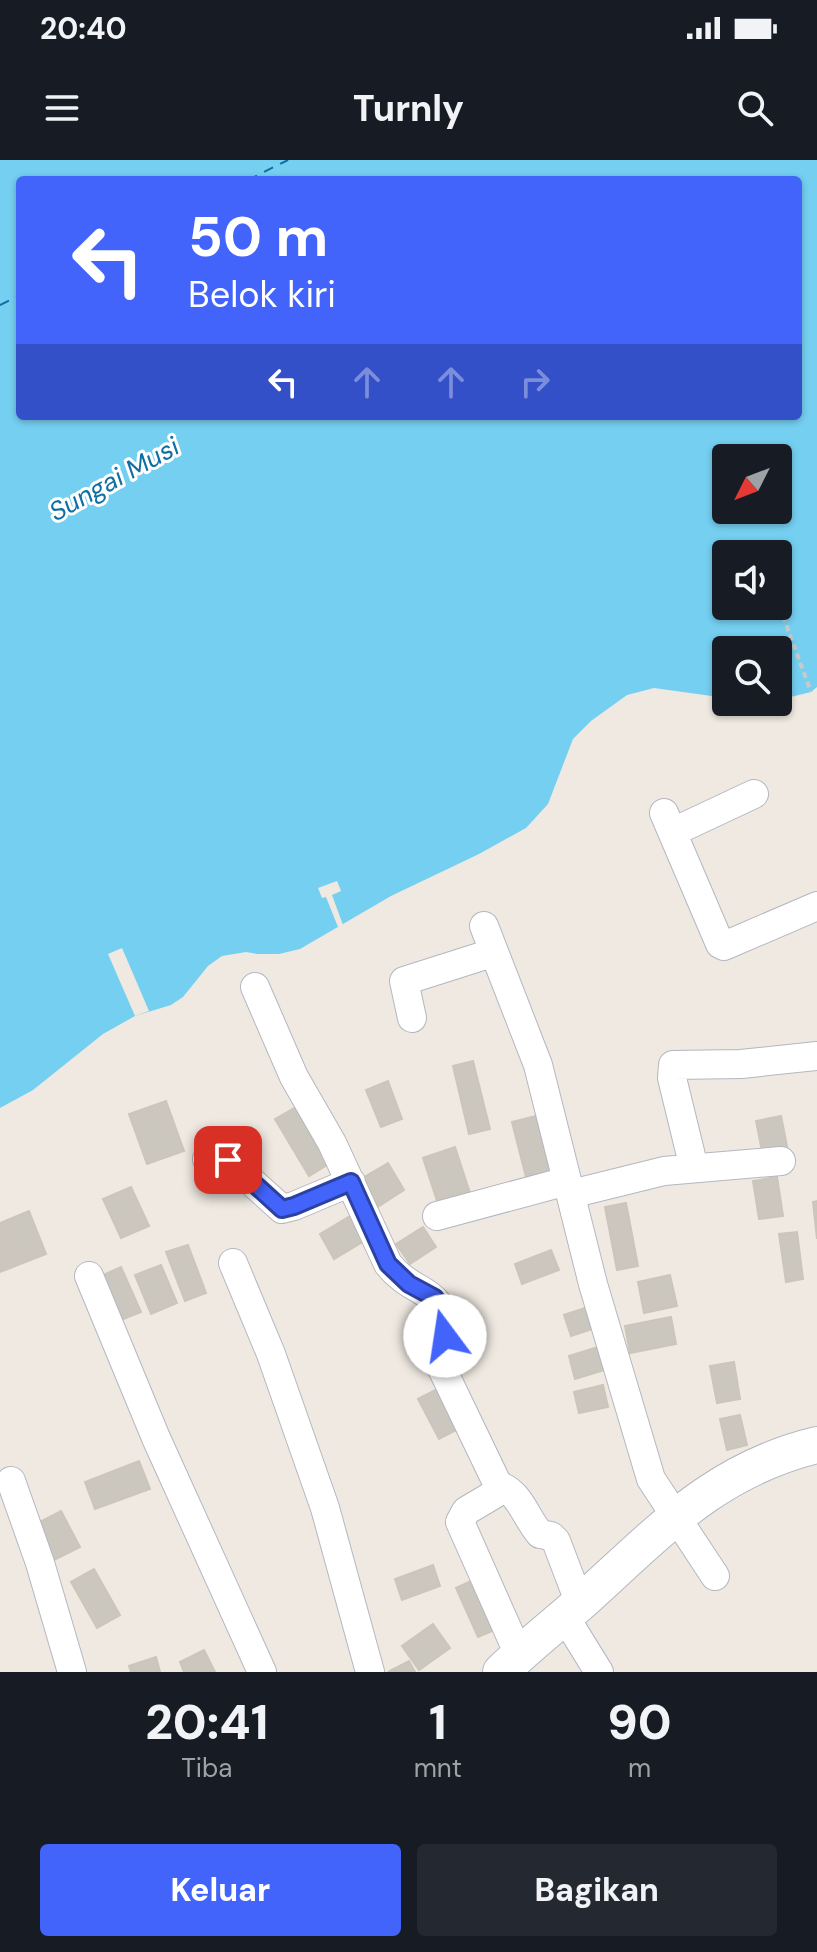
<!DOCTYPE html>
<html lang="id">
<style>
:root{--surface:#171b24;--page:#242831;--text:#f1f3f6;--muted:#9ea1a6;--accent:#4264fb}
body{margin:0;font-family:"DM Sans",sans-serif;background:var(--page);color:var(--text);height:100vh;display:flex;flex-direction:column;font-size:30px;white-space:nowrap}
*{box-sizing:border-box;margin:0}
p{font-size:26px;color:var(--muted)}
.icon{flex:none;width:44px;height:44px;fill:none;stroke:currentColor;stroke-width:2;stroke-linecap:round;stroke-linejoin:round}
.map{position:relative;height:1512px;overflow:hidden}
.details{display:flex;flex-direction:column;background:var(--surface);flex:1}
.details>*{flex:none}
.banner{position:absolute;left:16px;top:16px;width:786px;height:244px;border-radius:8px;box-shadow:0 2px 6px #0004;background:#4264fb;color:#fff;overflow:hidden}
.needle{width:52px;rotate:228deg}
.buttons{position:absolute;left:712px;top:284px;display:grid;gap:16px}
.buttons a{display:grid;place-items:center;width:80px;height:80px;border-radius:8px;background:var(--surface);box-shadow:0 2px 6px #0004;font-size:40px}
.pin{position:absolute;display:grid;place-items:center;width:68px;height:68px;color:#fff;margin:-34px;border-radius:16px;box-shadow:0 4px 12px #0006}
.me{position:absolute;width:88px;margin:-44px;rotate:346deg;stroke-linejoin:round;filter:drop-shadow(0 0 6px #0008)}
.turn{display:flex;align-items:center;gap:28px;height:168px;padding:0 40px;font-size:36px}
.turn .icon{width:104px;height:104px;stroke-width:2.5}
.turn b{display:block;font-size:56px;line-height:68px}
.lanes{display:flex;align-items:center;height:76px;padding:0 40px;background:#0003;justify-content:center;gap:40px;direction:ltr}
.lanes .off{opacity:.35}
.eta{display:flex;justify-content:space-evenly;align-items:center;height:136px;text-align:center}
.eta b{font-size:48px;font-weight:800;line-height:56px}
.primary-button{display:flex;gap:16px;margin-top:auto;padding:16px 40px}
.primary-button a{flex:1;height:92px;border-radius:8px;background:var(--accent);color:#fff;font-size:32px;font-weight:800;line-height:92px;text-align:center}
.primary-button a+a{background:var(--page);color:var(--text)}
.status{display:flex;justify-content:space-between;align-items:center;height:56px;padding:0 40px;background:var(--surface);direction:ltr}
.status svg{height:22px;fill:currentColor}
header{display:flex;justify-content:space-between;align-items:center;height:104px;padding:0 40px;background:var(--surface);font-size:36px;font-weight:800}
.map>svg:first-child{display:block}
.water{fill:#75cff0;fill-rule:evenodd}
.pier{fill:#efe9e1}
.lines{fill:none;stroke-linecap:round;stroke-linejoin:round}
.ferry{stroke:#0d6fa3;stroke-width:2;stroke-dasharray:10 8;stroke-linecap:butt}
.building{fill:#cbc7bf;stroke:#cbc5ba;stroke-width:2}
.minor-casing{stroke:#b4b7c1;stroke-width:30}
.tertiary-casing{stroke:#b4b7c1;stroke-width:38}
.path{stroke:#c9c9c9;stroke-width:4;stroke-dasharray:6 4;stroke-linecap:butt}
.minor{stroke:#fff;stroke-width:28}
.tertiary{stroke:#fff;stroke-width:36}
.route-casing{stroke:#2b41a3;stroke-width:20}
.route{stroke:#4264fb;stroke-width:14}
.labels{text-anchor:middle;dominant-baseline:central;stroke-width:6;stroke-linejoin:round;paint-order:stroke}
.water-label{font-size:26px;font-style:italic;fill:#0d6fa3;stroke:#fff}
</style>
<div class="status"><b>20:40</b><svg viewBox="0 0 49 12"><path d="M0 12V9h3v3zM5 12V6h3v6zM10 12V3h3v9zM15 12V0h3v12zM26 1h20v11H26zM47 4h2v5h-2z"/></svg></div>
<header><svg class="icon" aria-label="menu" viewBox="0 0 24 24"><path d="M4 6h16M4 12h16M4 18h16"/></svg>Turnly<svg class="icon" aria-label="search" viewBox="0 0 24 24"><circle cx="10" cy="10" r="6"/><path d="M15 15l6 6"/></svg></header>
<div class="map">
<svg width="817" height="1512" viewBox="0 0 817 1512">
<rect width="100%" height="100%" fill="#efe9e1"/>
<!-- water -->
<path class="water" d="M 0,0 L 817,0 L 817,527 L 811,532 L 778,540 L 778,490 L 726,490 L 726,538 L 654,528 L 627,535 L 591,561 L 573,579 L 548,644 L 526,668 L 479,694 L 391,736 L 300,789 L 279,794 L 257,794 L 246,792 L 222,796 L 208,806 L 183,837 L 171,845 L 135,856 L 103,874 L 33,930 L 0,948 ZM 20,20 L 798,20 L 798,256 L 20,256 ZM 726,298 L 778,298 L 778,350 L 726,350 ZM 726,394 L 778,394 L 778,446 L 726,446 Z"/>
<!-- pier -->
<path class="pier" d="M 337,721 L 341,731 L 332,735 L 343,765 L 338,767 L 326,737 L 322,738 L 318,728 Z
M 122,788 L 149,851 L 135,856 L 108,794 Z"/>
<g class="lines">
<!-- ferry -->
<path class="ferry" d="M 248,20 L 288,0
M 0,145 L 20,135"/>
</g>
<!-- building -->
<path class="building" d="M 473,901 L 490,969 L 469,974 L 453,906 Z
M 388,921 L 402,959 L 381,967 L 366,930 Z
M 166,941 L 184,991 L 147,1004 L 129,954 Z
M 303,943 L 337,999 L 309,1016 L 275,959 Z
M 536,956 L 552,1015 L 527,1021 L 512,962 Z
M 781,956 L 788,991 L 763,996 L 756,961 Z
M 455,987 L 472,1039 L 440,1050 L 423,998 Z
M 388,1003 L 404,1030 L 376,1048 L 359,1020 Z
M 777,1017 L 783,1056 L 759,1059 L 753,1021 Z
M 131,1027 L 149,1066 L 121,1078 L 103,1039 Z
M 817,1041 L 817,1079 L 813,1042 Z
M 626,1043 L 638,1106 L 617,1110 L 605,1047 Z
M 29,1051 L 46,1094 L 0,1112 L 0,1063 Z
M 357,1052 L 371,1077 L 334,1099 L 320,1074 Z
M 423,1067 L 436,1087 L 410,1104 L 396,1084 Z
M 797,1072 L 803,1119 L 786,1122 L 779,1074 Z
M 188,1085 L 206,1133 L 185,1141 L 166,1092 Z
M 551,1090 L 559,1110 L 522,1124 L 515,1104 Z
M 161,1105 L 177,1143 L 151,1154 L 135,1115 Z
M 121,1107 L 141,1152 L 121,1160 L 101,1116 Z
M 670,1115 L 677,1146 L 644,1153 L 638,1122 Z
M 588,1147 L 595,1168 L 571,1176 L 564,1155 Z
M 671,1157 L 676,1184 L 630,1193 L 625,1166 Z
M 598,1187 L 604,1210 L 575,1219 L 569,1196 Z
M 734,1202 L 740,1239 L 717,1243 L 710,1206 Z
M 603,1225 L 608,1247 L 579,1253 L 574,1232 Z
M 441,1227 L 462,1267 L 439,1279 L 418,1239 Z
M 740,1255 L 747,1285 L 727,1290 L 720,1259 Z
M 139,1301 L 150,1329 L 95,1349 L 85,1322 Z
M 61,1351 L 80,1387 L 54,1400 L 36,1364 Z
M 433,1405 L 440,1426 L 402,1440 L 395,1419 Z
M 94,1409 L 120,1455 L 97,1468 L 71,1422 Z
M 475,1419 L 497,1469 L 478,1477 L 456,1428 Z
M 433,1464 L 450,1488 L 419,1510 L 402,1486 Z
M 204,1490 L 215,1512 L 184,1512 L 180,1502 Z
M 156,1497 L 160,1512 L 131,1512 L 129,1506 Z
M 409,1501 L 415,1512 L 388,1512 Z"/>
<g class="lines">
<defs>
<path id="minor" d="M 664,653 L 720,784 L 724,786 L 817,746
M 673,672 L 754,634
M 484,766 L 538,905 L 593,1124 L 651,1319 L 715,1416
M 255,827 L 294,917 L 332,983 L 388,1104 C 414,1137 441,1124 448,1173 L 434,1182 L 436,1196 L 498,1325 C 521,1333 525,1357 540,1374 L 551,1376 L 556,1381 L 580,1444
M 412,858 L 404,821 L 492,793
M 207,999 L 223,996 L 282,1049 L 294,1046 L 351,1022
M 694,1008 L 672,918 L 673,905 L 741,904 L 817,896
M 571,1034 L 664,1011 L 781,1001
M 437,1056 L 567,1021
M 233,1103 L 271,1194 L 325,1348 L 370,1512
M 89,1116 L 156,1278 L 262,1512
M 11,1321 L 40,1403 L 72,1512
M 498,1325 L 498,1332 L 466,1351 L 460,1362 L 519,1495
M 565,1457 L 599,1512"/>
<path id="tertiary" d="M 501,1512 C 529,1485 560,1461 589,1435 C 662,1369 717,1309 817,1285"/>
</defs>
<!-- minor casing -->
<use href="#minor" class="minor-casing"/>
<!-- tertiary casing -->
<use href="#tertiary" class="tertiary-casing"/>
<!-- path -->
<path class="path" d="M 783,456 L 811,532"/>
<!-- minor -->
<use href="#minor" class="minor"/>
<!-- tertiary -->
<use href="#tertiary" class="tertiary"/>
</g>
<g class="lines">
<defs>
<path id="route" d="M 228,1000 L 282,1049 L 294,1046 L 351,1022 L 388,1104 L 409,1124 L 435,1138 L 447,1167 L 445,1176"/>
</defs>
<!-- route casing -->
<use href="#route" class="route-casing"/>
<!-- route -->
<use href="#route" class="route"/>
</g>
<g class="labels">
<!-- water labels -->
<g class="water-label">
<text transform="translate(114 319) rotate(-29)">Sungai Musi</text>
</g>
</g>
</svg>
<div class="buttons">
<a><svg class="needle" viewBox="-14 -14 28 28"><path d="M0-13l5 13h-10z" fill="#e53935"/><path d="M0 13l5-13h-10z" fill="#9ea1a6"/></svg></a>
<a><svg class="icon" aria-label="sound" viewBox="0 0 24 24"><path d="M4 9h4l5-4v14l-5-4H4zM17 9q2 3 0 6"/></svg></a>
<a><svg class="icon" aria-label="search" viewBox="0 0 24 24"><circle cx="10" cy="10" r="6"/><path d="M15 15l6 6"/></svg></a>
</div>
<div class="pin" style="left:228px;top:1000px;background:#d93025"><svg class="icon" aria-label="arrive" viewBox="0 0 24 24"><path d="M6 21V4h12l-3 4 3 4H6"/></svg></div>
<svg class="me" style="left:445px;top:1176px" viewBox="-20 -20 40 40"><circle r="19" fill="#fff"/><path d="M0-13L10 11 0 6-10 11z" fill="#4264fb"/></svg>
<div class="banner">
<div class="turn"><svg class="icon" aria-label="left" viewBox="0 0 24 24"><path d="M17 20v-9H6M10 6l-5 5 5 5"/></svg><div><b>50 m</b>Belok kiri</div></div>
<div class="lanes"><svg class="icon" aria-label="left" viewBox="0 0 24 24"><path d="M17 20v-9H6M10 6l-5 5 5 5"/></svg><svg class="icon off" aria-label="ahead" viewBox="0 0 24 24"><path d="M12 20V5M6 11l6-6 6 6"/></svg><svg class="icon off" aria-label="ahead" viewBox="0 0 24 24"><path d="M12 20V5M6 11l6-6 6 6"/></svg><svg class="icon off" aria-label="right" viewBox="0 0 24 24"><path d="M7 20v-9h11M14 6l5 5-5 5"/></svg></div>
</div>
</div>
<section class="details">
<div class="eta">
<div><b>20:41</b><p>Tiba</p></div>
<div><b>1</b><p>mnt</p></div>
<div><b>90</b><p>m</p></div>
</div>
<div class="primary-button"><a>Keluar</a><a>Bagikan</a></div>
</section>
